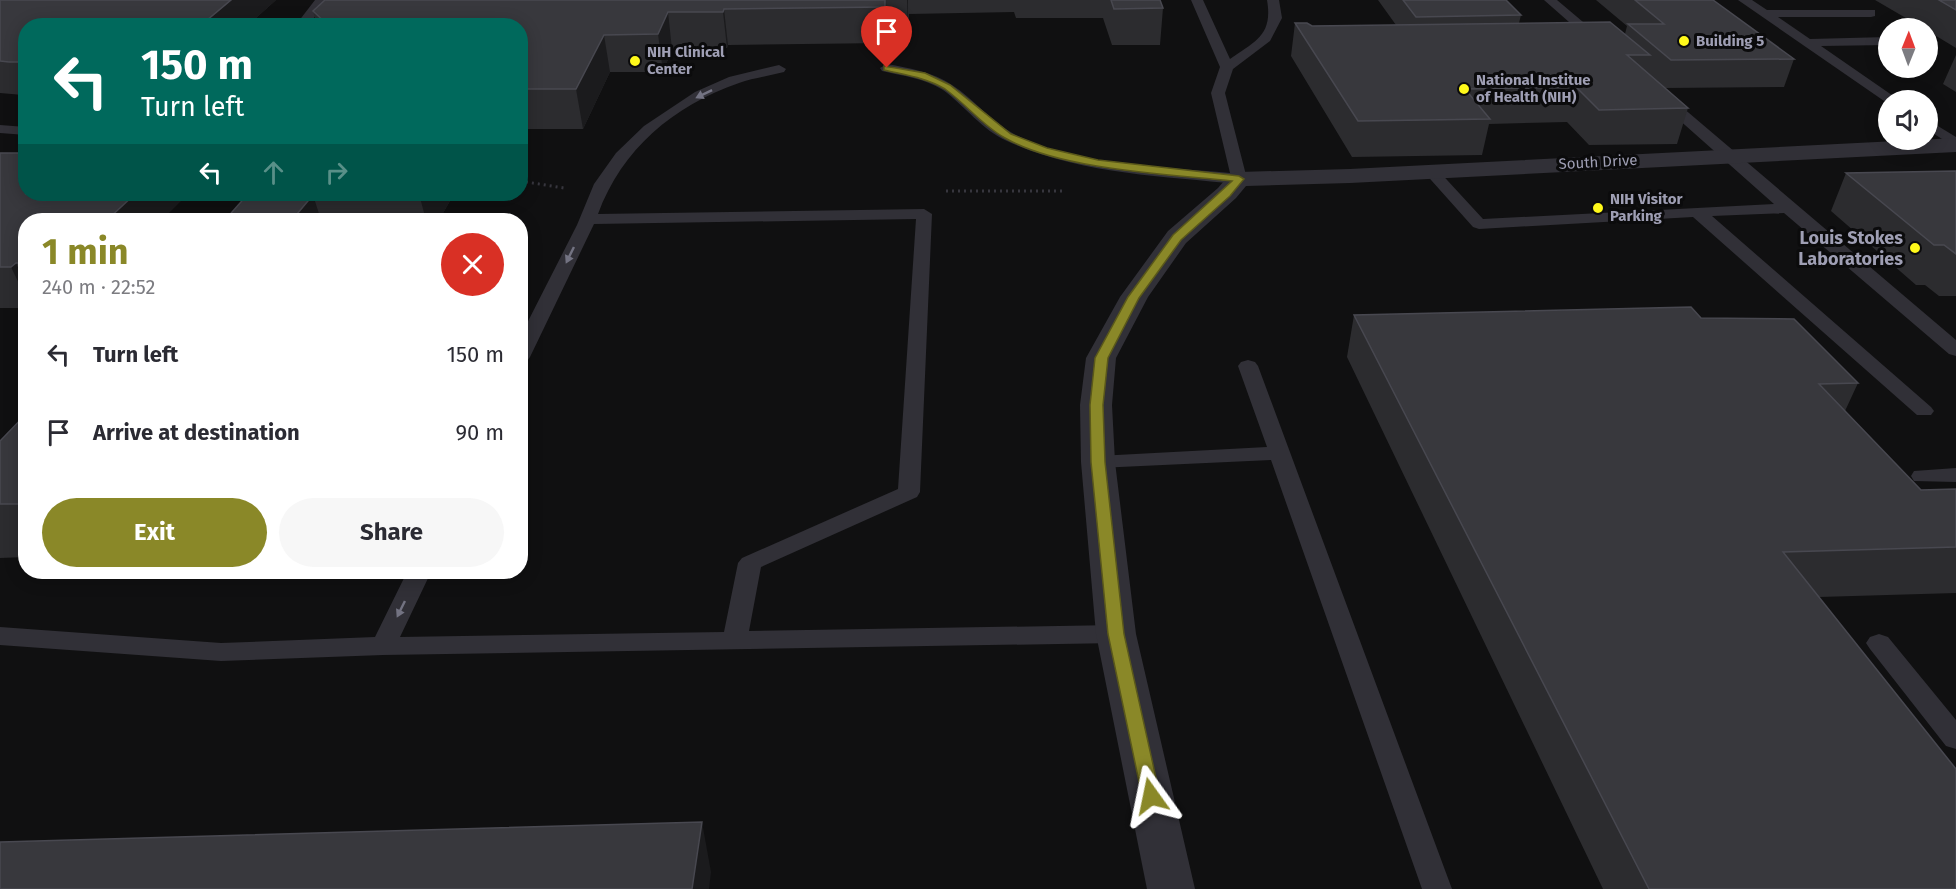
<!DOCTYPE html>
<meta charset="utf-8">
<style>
:root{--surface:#fff;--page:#f7f7f7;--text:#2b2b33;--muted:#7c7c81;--accent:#8a8828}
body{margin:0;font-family:"Fira Sans",sans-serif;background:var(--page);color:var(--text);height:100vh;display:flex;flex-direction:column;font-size:22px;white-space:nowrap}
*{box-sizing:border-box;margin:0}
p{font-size:20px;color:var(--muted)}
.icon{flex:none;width:33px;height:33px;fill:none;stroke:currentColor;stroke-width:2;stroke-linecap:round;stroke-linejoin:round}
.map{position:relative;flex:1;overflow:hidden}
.drawer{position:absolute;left:18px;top:213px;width:510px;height:366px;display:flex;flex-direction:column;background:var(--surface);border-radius:24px;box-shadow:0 3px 15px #0003}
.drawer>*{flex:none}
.top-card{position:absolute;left:18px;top:18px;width:510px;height:183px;border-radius:24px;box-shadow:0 3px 15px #0003;background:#00695c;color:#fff;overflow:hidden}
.needle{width:39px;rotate:1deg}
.controls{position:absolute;left:1878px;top:18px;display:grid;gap:12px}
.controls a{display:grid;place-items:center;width:60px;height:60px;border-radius:50%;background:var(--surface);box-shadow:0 3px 15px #0003;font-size:30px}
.pin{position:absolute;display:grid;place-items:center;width:51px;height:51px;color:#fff;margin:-62px -26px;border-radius:50% 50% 50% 0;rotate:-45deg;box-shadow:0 0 6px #0007}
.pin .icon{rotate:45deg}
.me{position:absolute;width:66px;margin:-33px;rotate:348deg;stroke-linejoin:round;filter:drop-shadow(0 0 4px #0008)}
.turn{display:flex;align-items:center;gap:21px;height:126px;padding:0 24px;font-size:27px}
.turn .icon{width:78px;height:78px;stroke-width:2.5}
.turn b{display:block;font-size:42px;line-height:51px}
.lanes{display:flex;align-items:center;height:57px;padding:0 24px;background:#0003;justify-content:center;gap:30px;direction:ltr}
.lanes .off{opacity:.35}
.round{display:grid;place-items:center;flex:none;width:63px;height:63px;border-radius:32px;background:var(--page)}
.headline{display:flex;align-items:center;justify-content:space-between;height:102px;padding:0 24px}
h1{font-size:36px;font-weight:700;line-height:45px;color:var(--accent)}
.button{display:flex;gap:12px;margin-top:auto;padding:12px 24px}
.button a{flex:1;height:69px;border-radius:36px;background:var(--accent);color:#fff;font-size:24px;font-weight:700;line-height:69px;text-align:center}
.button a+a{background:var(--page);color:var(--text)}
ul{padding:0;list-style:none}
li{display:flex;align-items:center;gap:18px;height:78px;padding:0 24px}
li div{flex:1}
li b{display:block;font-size:22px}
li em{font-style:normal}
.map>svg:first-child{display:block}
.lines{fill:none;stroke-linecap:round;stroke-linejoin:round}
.path{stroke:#37363e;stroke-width:3;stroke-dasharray:2 4;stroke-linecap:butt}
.lane{fill:#313037;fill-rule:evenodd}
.street{fill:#313037;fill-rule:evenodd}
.wall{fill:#2c2c2f}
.shaded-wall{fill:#1b1b1d}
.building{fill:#38383d;stroke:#484850;stroke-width:1.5}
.oneway{fill:#737382}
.route{fill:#8a8828;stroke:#5a581a;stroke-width:1.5}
.poi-dot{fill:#fff91a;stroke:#0b0b0c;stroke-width:2}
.labels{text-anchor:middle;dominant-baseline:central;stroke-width:6;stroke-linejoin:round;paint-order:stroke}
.far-poi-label{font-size:15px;font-weight:bold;fill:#9f9fb4;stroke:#0b0b0c;text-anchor:start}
.far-street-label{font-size:15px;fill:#9f9fb4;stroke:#0b0b0c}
.poi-label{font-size:18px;font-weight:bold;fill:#9f9fb4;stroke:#0b0b0c;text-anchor:end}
</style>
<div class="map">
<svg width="1956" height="889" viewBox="0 0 1956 889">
<rect width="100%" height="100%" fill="#101011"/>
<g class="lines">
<!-- path -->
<path class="path" d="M 520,181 L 564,188
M 946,191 L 1065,191"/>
<!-- lane -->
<path class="lane" d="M 315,0 L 327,0 L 308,26 L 295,26 Z
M 1191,0 L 1203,0 L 1230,59 C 1256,41 1273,35 1267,0 L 1279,0 L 1282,18 L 1270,41 L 1233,69 L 1225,93 L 1247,179 L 1244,182 L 1239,184 C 1161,176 1079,174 1007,141 C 982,130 965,106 943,90 C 924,78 903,76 882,71 L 880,68 L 887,64 C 909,68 933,72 952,85 C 974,99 990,121 1014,134 C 1078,167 1159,166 1230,173 L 1211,93 L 1220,67 Z
M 1544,0 L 1557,0 L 1602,38 L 1604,41 L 1602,44 L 1594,44 Z
M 1738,0 L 1752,0 L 1767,10 L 1875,10 L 1875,16 L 1871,17 L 1778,17 L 1810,39 L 1888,37 L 1888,45 L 1821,46 L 1899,100 L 1888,100 L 1887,103 Z
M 779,65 L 786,69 L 784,72 C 769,76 753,78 739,83 C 673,106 622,149 598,214 L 924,209 L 932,214 L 920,492 L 917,497 L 761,567 L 749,631 L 1116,625 L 1125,628 L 1128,634 L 1125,640 L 1116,643 L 383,655 L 221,661 L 0,645 L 0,627 L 221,643 L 375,637 L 407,572 L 431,572 L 400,637 L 724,632 L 738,563 L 742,558 L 898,489 L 916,219 L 594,224 L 530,357 L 527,361 L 520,363 L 520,337 L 577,225 L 594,184 L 616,153 L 644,126 L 695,92 L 729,77 Z
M 1664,95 L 1669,96 L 1956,340 L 1956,356 L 1949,354 L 1784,213 L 1712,216 L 1931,407 L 1934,411 L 1931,415 L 1917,415 L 1693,217 L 1479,229 L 1473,227 L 1423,171 L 1426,168 L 1436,168 L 1483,219 L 1774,204 L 1659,102 L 1657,99 L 1659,96 Z
M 1928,120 L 1956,137 L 1956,148 L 1928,130 Z
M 0,125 L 26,127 L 26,135 L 0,133 Z
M 1248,360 L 1255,362 L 1258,366 L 1452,889 L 1422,889 L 1271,460 L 1098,468 L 1090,467 L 1087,462 L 1090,457 L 1098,456 L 1267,447 L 1238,366 L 1241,362 Z
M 1956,468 L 1956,482 L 1914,481 L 1911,476 L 1914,471 Z
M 1879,634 L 1888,637 L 1956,720 L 1956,749 L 1946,746 L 1870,649 L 1866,643 L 1870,637 Z"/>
<!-- street -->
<path class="street" d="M 1956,138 L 1956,152 L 1350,183 L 1246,186 L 1236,198 L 1186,243 L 1148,297 L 1116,358 L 1112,405 L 1115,462 L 1136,634 L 1195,889 L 1147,889 L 1096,634 L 1081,462 L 1080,405 L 1086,358 L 1120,297 L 1168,231 L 1218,188 L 1230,174 L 1239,172 L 1350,169 Z"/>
</g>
<!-- wall -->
<path class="wall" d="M 0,0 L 276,0 L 247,26 L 26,26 L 26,95 L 23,95 L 0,93 Z
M 325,0 L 1160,0 L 1163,8 L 1160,45 L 1112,45 L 1103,18 L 1016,18 L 1014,12 L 909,14 L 908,32 L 887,31 L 886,43 L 728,45 L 727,48 L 672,49 L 663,72 L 610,72 L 583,129 L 520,129 L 520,26 L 317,26 L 313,11 Z
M 1378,0 L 1506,0 L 1521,15 L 1519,23 L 1625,34 L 1627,26 L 1596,0 L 1713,0 L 1794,59 L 1784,87 L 1665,88 L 1688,108 L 1677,144 L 1589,145 L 1567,122 L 1489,124 L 1482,155 L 1352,157 L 1291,56 L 1295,23 L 1312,26 L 1396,25 Z
M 1875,0 L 1956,0 L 1956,48 L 1928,31 L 1928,28 L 1923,28 Z
M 1956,55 L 1956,92 L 1943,84 Z
M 0,153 L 26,220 L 26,308 L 0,308 Z
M 1956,171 L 1956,296 L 1939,296 L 1925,285 L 1916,285 L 1831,211 L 1846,173 Z
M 248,194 L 454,194 L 439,220 L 225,220 Z
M 1354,315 L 1701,318 L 1858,383 L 1845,411 L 1921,490 L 1956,489 L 1956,593 L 1819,597 L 1956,889 L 1603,889 L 1347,357 Z
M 26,414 L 26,557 L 0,558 L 0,441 Z"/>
<!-- shaded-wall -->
<path class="shaded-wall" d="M 231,0 L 276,0 L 247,26 L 200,26 Z
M 886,0 L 887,31 L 886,43 L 885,7 Z
M 907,0 L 908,0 L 908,32 Z
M 724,9 L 728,45 L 727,48 L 723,12 Z
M 668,12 L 672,49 L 663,72 L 658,34 Z
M 604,35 L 610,72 L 583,129 L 576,89 Z
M 135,194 L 188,194 L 162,220 L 107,220 Z
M 419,194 L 454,194 L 439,220 L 426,220 Z
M 313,195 L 321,220 L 292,220 Z
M 16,263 L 26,284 L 26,298 L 11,267 Z
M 702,822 L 711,872 L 709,889 L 692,889 Z"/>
<!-- building -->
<path class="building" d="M 0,0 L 231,0 L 200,26 L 26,26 L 26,62 L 9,62 L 0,61 Z
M 325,0 L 885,0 L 885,7 L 724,9 L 723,12 L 668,12 L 658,34 L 604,35 L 576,89 L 520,89 L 520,26 L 329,26 L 313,11 Z
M 1111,0 L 1160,0 L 1163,8 L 1114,9 Z
M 1403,0 L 1506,0 L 1521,15 L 1416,17 Z
M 1635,0 L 1713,0 L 1794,59 L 1671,60 L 1628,24 L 1664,24 Z
M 1939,0 L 1956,0 L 1956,10 Z
M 1610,22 L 1650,55 L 1627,55 L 1688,108 L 1599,110 L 1576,87 L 1465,89 L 1490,119 L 1358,121 L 1295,23 L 1307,23 L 1312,26 Z
M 0,153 L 26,153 L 26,194 L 135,194 L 107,220 L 26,220 L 26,263 L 16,263 L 11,267 L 0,267 Z
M 1956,171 L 1956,254 L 1944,245 L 1934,245 L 1846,173 Z
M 248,194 L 360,194 L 313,195 L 292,220 L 225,220 Z
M 1691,307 L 1701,318 L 1794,319 L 1858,383 L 1819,384 L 1921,490 L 1956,489 L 1956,547 L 1783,552 L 1956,769 L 1956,889 L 1649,889 L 1354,315 Z
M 26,414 L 26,504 L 0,504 L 0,441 Z
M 702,822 L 692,889 L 0,889 L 0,842 Z"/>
<!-- one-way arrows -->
<defs><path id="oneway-solid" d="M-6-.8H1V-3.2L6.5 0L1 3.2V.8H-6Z" transform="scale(1.5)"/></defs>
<g class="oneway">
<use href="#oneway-solid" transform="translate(704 94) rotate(154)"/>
<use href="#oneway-solid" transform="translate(570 255) rotate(116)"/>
<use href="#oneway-solid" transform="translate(401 609) rotate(116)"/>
</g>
<!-- route -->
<path class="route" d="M 884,66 L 925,73 L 950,85 L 1011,134 L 1047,148 L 1098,160 L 1239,176 L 1244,179 L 1230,196 L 1181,240 L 1139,298 L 1108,358 L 1103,405 L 1105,462 L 1124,634 L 1160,796 L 1157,801 L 1151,803 L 1144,801 L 1142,796 L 1108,634 L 1091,462 L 1090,405 L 1095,358 L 1128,297 L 1173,235 L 1232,181 C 1167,174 1061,170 1005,138 C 983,126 966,104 945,89 C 927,78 905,75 884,70 Z"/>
<!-- markers -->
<g class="poi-dot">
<circle cx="1684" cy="41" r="6"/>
<circle cx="635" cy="61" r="6"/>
<circle cx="1464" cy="89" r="6"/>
<circle cx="1598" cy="208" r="6"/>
<circle cx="1915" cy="248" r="6"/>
</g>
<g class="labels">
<!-- far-poi labels -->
<g class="far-poi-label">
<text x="1696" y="41">Building 5</text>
<text x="647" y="52">NIH Clinical<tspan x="647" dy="17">Center</tspan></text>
<text x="1476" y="80">National Institue<tspan x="1476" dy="17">of Health (NIH)</tspan></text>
<text x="1610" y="199">NIH Visitor<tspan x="1610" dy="17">Parking</tspan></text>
</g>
<!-- far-street labels -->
<g class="far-street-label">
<text transform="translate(1598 162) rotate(-3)">South Drive</text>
</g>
<!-- poi labels -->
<g class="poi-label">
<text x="1903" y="238">Louis Stokes<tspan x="1903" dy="21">Laboratories</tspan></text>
</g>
</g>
</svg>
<div class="controls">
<a><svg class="needle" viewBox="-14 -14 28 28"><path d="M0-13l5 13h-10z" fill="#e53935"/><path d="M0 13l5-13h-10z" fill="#7c7c81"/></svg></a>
<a><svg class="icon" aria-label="sound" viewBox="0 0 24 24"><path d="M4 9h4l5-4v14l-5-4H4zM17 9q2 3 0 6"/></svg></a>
</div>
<div class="pin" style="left:887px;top:68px;background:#d93025"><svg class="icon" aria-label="arrive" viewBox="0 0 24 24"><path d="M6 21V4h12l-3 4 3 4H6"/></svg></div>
<svg class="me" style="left:1151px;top:796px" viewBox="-20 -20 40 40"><path d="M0-17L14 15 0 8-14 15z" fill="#8a8828" stroke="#fff" stroke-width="4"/></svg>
<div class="top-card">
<div class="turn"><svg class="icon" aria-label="left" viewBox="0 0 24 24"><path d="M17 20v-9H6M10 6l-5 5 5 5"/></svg><div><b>150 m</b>Turn left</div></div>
<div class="lanes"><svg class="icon" aria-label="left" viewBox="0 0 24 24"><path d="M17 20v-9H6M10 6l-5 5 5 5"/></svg><svg class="icon off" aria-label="ahead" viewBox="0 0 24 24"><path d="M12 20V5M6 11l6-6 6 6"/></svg><svg class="icon off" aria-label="right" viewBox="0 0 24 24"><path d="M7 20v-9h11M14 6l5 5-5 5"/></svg></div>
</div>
<section class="drawer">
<div class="headline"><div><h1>1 min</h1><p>240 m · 22:52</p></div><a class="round" style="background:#d93025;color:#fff"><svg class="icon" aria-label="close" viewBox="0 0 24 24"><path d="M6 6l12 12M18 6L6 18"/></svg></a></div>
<ul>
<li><svg class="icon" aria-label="left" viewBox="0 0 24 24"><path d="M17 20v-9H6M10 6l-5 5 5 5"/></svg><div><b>Turn left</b></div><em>150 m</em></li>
<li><svg class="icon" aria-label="arrive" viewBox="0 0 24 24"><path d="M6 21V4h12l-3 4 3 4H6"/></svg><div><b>Arrive at destination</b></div><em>90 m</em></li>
</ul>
<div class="button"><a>Exit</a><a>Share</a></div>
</section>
</div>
